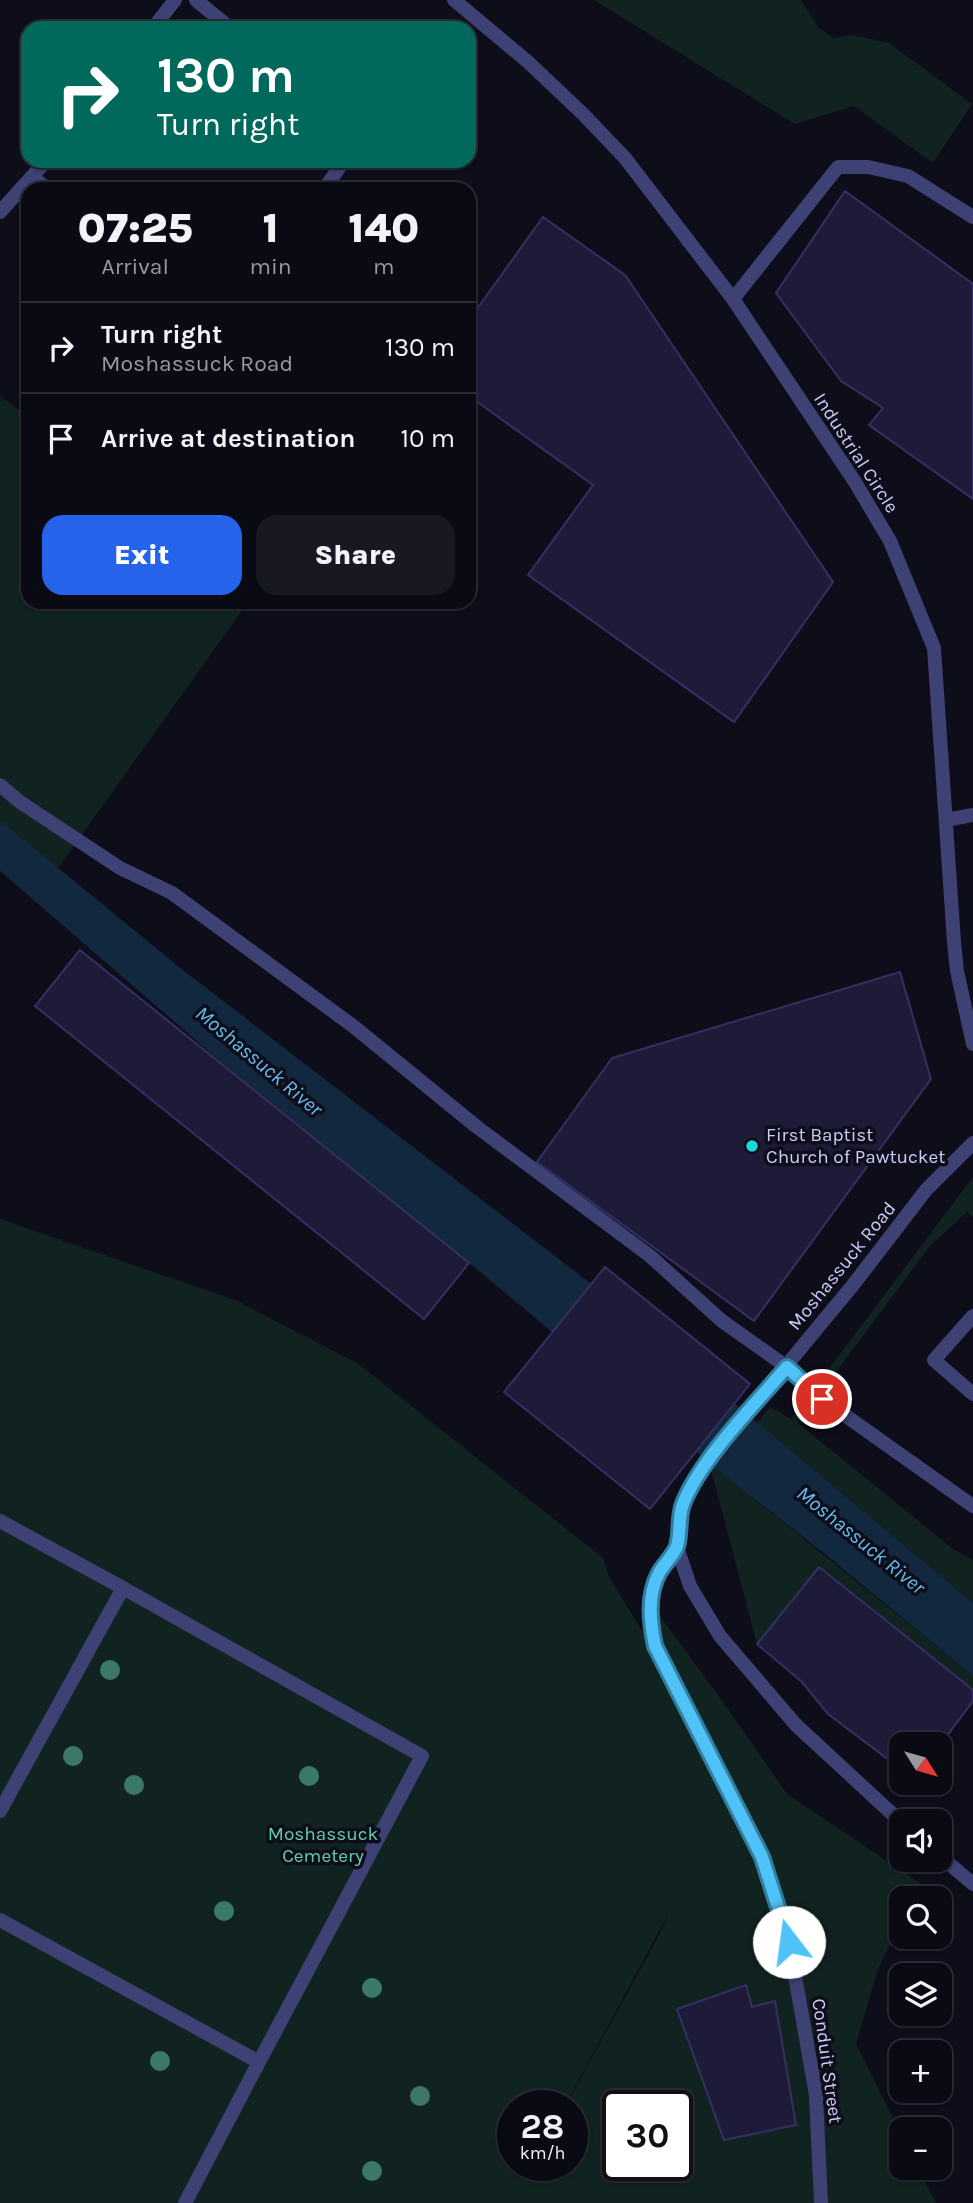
<!DOCTYPE html>
<meta charset="utf-8">
<style>
:root{--surface:#0a0a14;--page:#181822;--text:#f1f3f6;--muted:#999aa0;--line:#2a2b34;--accent:#2563eb}
body{margin:0;font-family:Karla,sans-serif;background:var(--page);color:var(--text);height:100vh;display:flex;flex-direction:column;font-size:26px;white-space:nowrap}
*{box-sizing:border-box;margin:0}
p{font-size:23px;color:var(--muted)}
.icon{flex:none;width:38px;height:38px;fill:none;stroke:currentColor;stroke-width:2;stroke-linecap:round;stroke-linejoin:round}
.map{position:relative;flex:1;overflow:hidden}
.panel{position:absolute;left:21px;top:182px;width:455px;height:427px;display:flex;flex-direction:column;background:var(--surface);border-radius:21px;box-shadow:0 2px 5px #0004,0 0 0 2px var(--line)}
.panel>*{flex:none}
.banner{position:absolute;left:21px;top:21px;width:455px;height:147px;border-radius:21px;box-shadow:0 2px 5px #0004,0 0 0 2px var(--line);background:#00695c;color:#fff;overflow:hidden}
.needle{width:46px;rotate:127deg}
.fabs{position:absolute;left:889px;top:1732px;display:grid;gap:14px}
.fabs a{display:grid;place-items:center;width:63px;height:63px;border-radius:14px;background:var(--surface);box-shadow:0 2px 5px #0004,0 0 0 2px var(--line);font-size:35px}
.speed{position:absolute;left:497px;top:2090px;display:flex;gap:14px;font-size:35px;font-weight:700;text-align:center}
.speed>*{display:grid;place-content:center;width:91px;height:91px;border-radius:50%;background:var(--surface);box-shadow:0 2px 5px #0004,0 0 0 2px var(--line);line-height:1}
.speed small{font-size:18px;font-weight:400}
.speed .limit{border:4px solid #111;border-radius:10px;background:#fff;color:#111}
.pin{position:absolute;display:grid;place-items:center;width:60px;height:60px;color:#fff;margin:-30px;border:4px solid #fff;border-radius:50%;box-shadow:0 2px 7px #0007}
.me{position:absolute;width:77px;margin:-38px;rotate:345deg;stroke-linejoin:round;filter:drop-shadow(0 0 5px #0008)}
.turn{display:flex;align-items:center;gap:24px;height:147px;padding:0 21px;font-size:32px}
.turn .icon{width:91px;height:91px;stroke-width:2.5}
.turn b{display:block;font-size:49px;line-height:60px}
.eta{display:flex;justify-content:space-evenly;align-items:center;height:119px;text-align:center}
.eta b{font-size:42px;font-weight:800;line-height:49px}
.primary-button{display:flex;gap:14px;margin-top:auto;padding:14px 21px}
.primary-button a{flex:1;height:80px;border-radius:21px;background:var(--accent);color:#fff;font-size:28px;font-weight:800;line-height:80px;text-align:center}
.primary-button a+a{background:var(--page);color:var(--text)}
ul{padding:0;list-style:none}
li{display:flex;align-items:center;gap:21px;height:91px;padding:0 21px;border-top:2px solid var(--line)}
li div{flex:1}
li b{display:block;font-size:26px}
li em{font-style:normal}
.map>svg:first-child{display:block}
.green{fill:#112321;fill-rule:evenodd}
.water{fill:#12283e}
.building{fill:#1e1b39;stroke:#343062;stroke-width:2}
.lines{fill:none;stroke-linecap:round;stroke-linejoin:round}
.lane{stroke:#3d4174;stroke-width:14}
.street{stroke:#3d4174;stroke-width:14}
.tree{fill:#3c7868}
.route-casing{stroke:#337fa1;stroke-width:18}
.route{stroke:#4fc3f7;stroke-width:12}
.poi-dot{fill:#19d8d7;stroke:#0e0d1a;stroke-width:2.5}
.labels{text-anchor:middle;dominant-baseline:central;stroke-width:7;stroke-linejoin:round;paint-order:stroke}
.street-label{font-size:19px;fill:#ccccf9;stroke:#0e0d1a}
.poi-label{font-size:19px;fill:#ccccf9;stroke:#0e0d1a;text-anchor:start}
.park-label{font-size:19px;fill:#61cfa8;stroke:#0e0d1a}
.water-label{font-size:21px;font-style:italic;fill:#65bded;stroke:#0e0d1a}
</style>
<div class="map">
<svg width="973" height="2203" viewBox="0 0 973 2203">
<rect width="100%" height="100%" fill="#0e0d1a"/>
<!-- green -->
<path class="green" d="M 594,0 L 801,0 L 818,27 L 833,38 L 853,35 L 889,43 L 972,104 L 933,163 L 854,106 L 795,124 Z
M 0,396 L 28,417 L 28,602 L 248,602 L 58,868 L 0,820 Z
M 973,1177 L 973,1217 L 967,1212 L 930,1246 L 798,1423 L 953,1549 L 973,1560 L 973,1603 L 757,1423 L 770,1407 L 791,1419 Z
M 0,1219 L 235,1300 L 357,1363 L 603,1558 L 609,1577 L 664,1666 L 652,1605 L 726,1706 L 787,1794 L 933,1892 L 930,1899 L 901,1899 L 901,1923 L 878,1969 L 856,2044 L 901,2134 L 901,2168 L 918,2168 L 936,2203 L 0,2203 ZM 672,1907 L 656,1941 L 567,2103 L 567,2102 ZM 513,2105 L 572,2105 L 572,2165 L 513,2165 ZM 618,2105 L 677,2105 L 677,2165 L 618,2165 Z
M 709,1462 L 973,1676 L 973,1690 L 819,1567 L 757,1644 Z"/>
<!-- water -->
<path class="water" d="M 0,820 L 179,967 L 594,1286 L 973,1603 L 973,1676 L 826,1555 L 719,1471 L 485,1276 L 220,1061 L 0,871 Z"/>
<!-- building -->
<path class="building" d="M 845,191 L 973,284 L 973,499 L 869,425 L 883,408 L 841,381 L 776,293 Z
M 543,217 L 625,275 L 833,582 L 734,722 L 528,575 L 593,485 L 469,396 L 469,320 Z
M 80,950 L 469,1263 L 424,1319 L 35,1006 Z
M 900,972 L 931,1079 L 754,1321 L 537,1162 L 612,1058 Z
M 605,1267 L 750,1384 L 650,1509 L 504,1392 Z
M 819,1567 L 973,1690 L 973,1701 L 940,1745 L 901,1745 L 901,1769 L 828,1714 L 802,1682 L 757,1644 Z
M 746,1985 L 752,2007 L 775,2001 L 796,2125 L 724,2140 L 677,2009 Z"/>
<g class="lines">
<!-- lane -->
<path class="lane" d="M 196,0 L 230,28
M 153,28 L 175,0
M 33,178 L 48,189
M 324,189 L 344,161
M 0,212 L 46,161
M 733,299 L 838,167 L 868,167 L 908,176 L 973,217
M 0,785 L 20,802 L 120,868 L 172,893 L 353,1026 L 477,1127 L 650,1256 L 722,1321 L 787,1367
M 946,820 L 973,815
M 973,1316 L 934,1360 L 973,1394
M 0,1521 L 123,1588
M 677,1547 L 690,1586 L 720,1636 L 796,1725 L 901,1822
M 0,1811 L 123,1588 L 422,1756 L 259,2062
M 940,1856 L 973,1884
M 0,1920 L 259,2062 L 185,2203"/>
<!-- street -->
<path class="street" d="M 454,0 L 527,61 L 583,114 L 625,158 L 733,299 L 855,482 L 890,541 L 934,648 L 954,942 L 957,971 L 973,1044
M 787,1367 L 822,1399 L 973,1506
M 821,2203 L 816,2095 L 789,1942 L 780,1910 L 762,1857 L 655,1646 L 650,1623 L 652,1590 L 662,1569 L 677,1547 L 682,1505 L 693,1484 L 728,1436 L 853,1285 L 926,1190 L 973,1143"/>
</g>
<!-- trees -->
<g class="tree">
<circle cx="110" cy="1670" r="10"/>
<circle cx="73" cy="1756" r="10"/>
<circle cx="309" cy="1776" r="10"/>
<circle cx="134" cy="1785" r="10"/>
<circle cx="224" cy="1911" r="10"/>
<circle cx="372" cy="1988" r="10"/>
<circle cx="160" cy="2061" r="10"/>
<circle cx="420" cy="2096" r="10"/>
<circle cx="372" cy="2171" r="10"/>
</g>
<g class="lines">
<defs>
<path id="route" d="M 789,1942 L 762,1857 L 655,1646 C 650,1622 647,1595 659,1573 C 664,1564 674,1555 677,1546 C 681,1533 678,1517 683,1504 C 700,1460 755,1404 787,1367 L 822,1399"/>
</defs>
<!-- route casing -->
<use href="#route" class="route-casing"/>
<!-- route -->
<use href="#route" class="route"/>
</g>
<!-- markers -->
<circle class="poi-dot" cx="752" cy="1146" r="7"/>
<g class="labels">
<!-- street labels -->
<g class="street-label">
<text transform="translate(856 453) rotate(57)">Industrial Circle</text>
<text transform="translate(842 1266) rotate(-51)">Moshassuck Road</text>
<text transform="translate(827 2061) rotate(82)">Conduit Street</text>
</g>
<!-- poi labels -->
<g class="poi-label">
<text x="766" y="1135">First Baptist<tspan x="766" dy="22">Church of Pawtucket</tspan></text>
</g>
<!-- park labels -->
<g class="park-label">
<text x="323" y="1834">Moshassuck<tspan x="323" dy="22">Cemetery</tspan></text>
</g>
<!-- water labels -->
<g class="water-label">
<text transform="translate(259 1061) rotate(40)">Moshassuck River</text>
<text transform="translate(861 1540) rotate(39)">Moshassuck River</text>
</g>
</g>
</svg>
<div class="fabs">
<a><svg class="needle" viewBox="-14 -14 28 28"><path d="M0-13l5 13h-10z" fill="#e53935"/><path d="M0 13l5-13h-10z" fill="#999aa0"/></svg></a>
<a><svg class="icon" aria-label="sound" viewBox="0 0 24 24"><path d="M4 9h4l5-4v14l-5-4H4zM17 9q2 3 0 6"/></svg></a>
<a><svg class="icon" aria-label="search" viewBox="0 0 24 24"><circle cx="10" cy="10" r="6"/><path d="M15 15l6 6"/></svg></a>
<a><svg class="icon" aria-label="layers" viewBox="0 0 24 24"><path d="M12 4l9 5-9 5-9-5zM3 14l9 5 9-5"/></svg></a>
<a>+</a>
<a>−</a>
</div>
<div class="speed"><div>28<small>km/h</small></div><div class="limit">30</div></div>
<div class="pin" style="left:822px;top:1399px;background:#d93025"><svg class="icon" aria-label="arrive" viewBox="0 0 24 24"><path d="M6 21V4h12l-3 4 3 4H6"/></svg></div>
<svg class="me" style="left:789px;top:1942px" viewBox="-20 -20 40 40"><circle r="19" fill="#fff"/><path d="M0-13L10 11 0 6-10 11z" fill="#4fc3f7"/></svg>
<div class="banner">
<div class="turn"><svg class="icon" aria-label="right" viewBox="0 0 24 24"><path d="M7 20v-9h11M14 6l5 5-5 5"/></svg><div><b>130 m</b>Turn right</div></div>
</div>
<section class="panel">
<div class="eta">
<div><b>07:25</b><p>Arrival</p></div>
<div><b>1</b><p>min</p></div>
<div><b>140</b><p>m</p></div>
</div>
<ul>
<li><svg class="icon" aria-label="right" viewBox="0 0 24 24"><path d="M7 20v-9h11M14 6l5 5-5 5"/></svg><div><b>Turn right</b><p>Moshassuck Road</p></div><em>130 m</em></li>
<li><svg class="icon" aria-label="arrive" viewBox="0 0 24 24"><path d="M6 21V4h12l-3 4 3 4H6"/></svg><div><b>Arrive at destination</b></div><em>10 m</em></li>
</ul>
<div class="primary-button"><a>Exit</a><a>Share</a></div>
</section>
</div>
